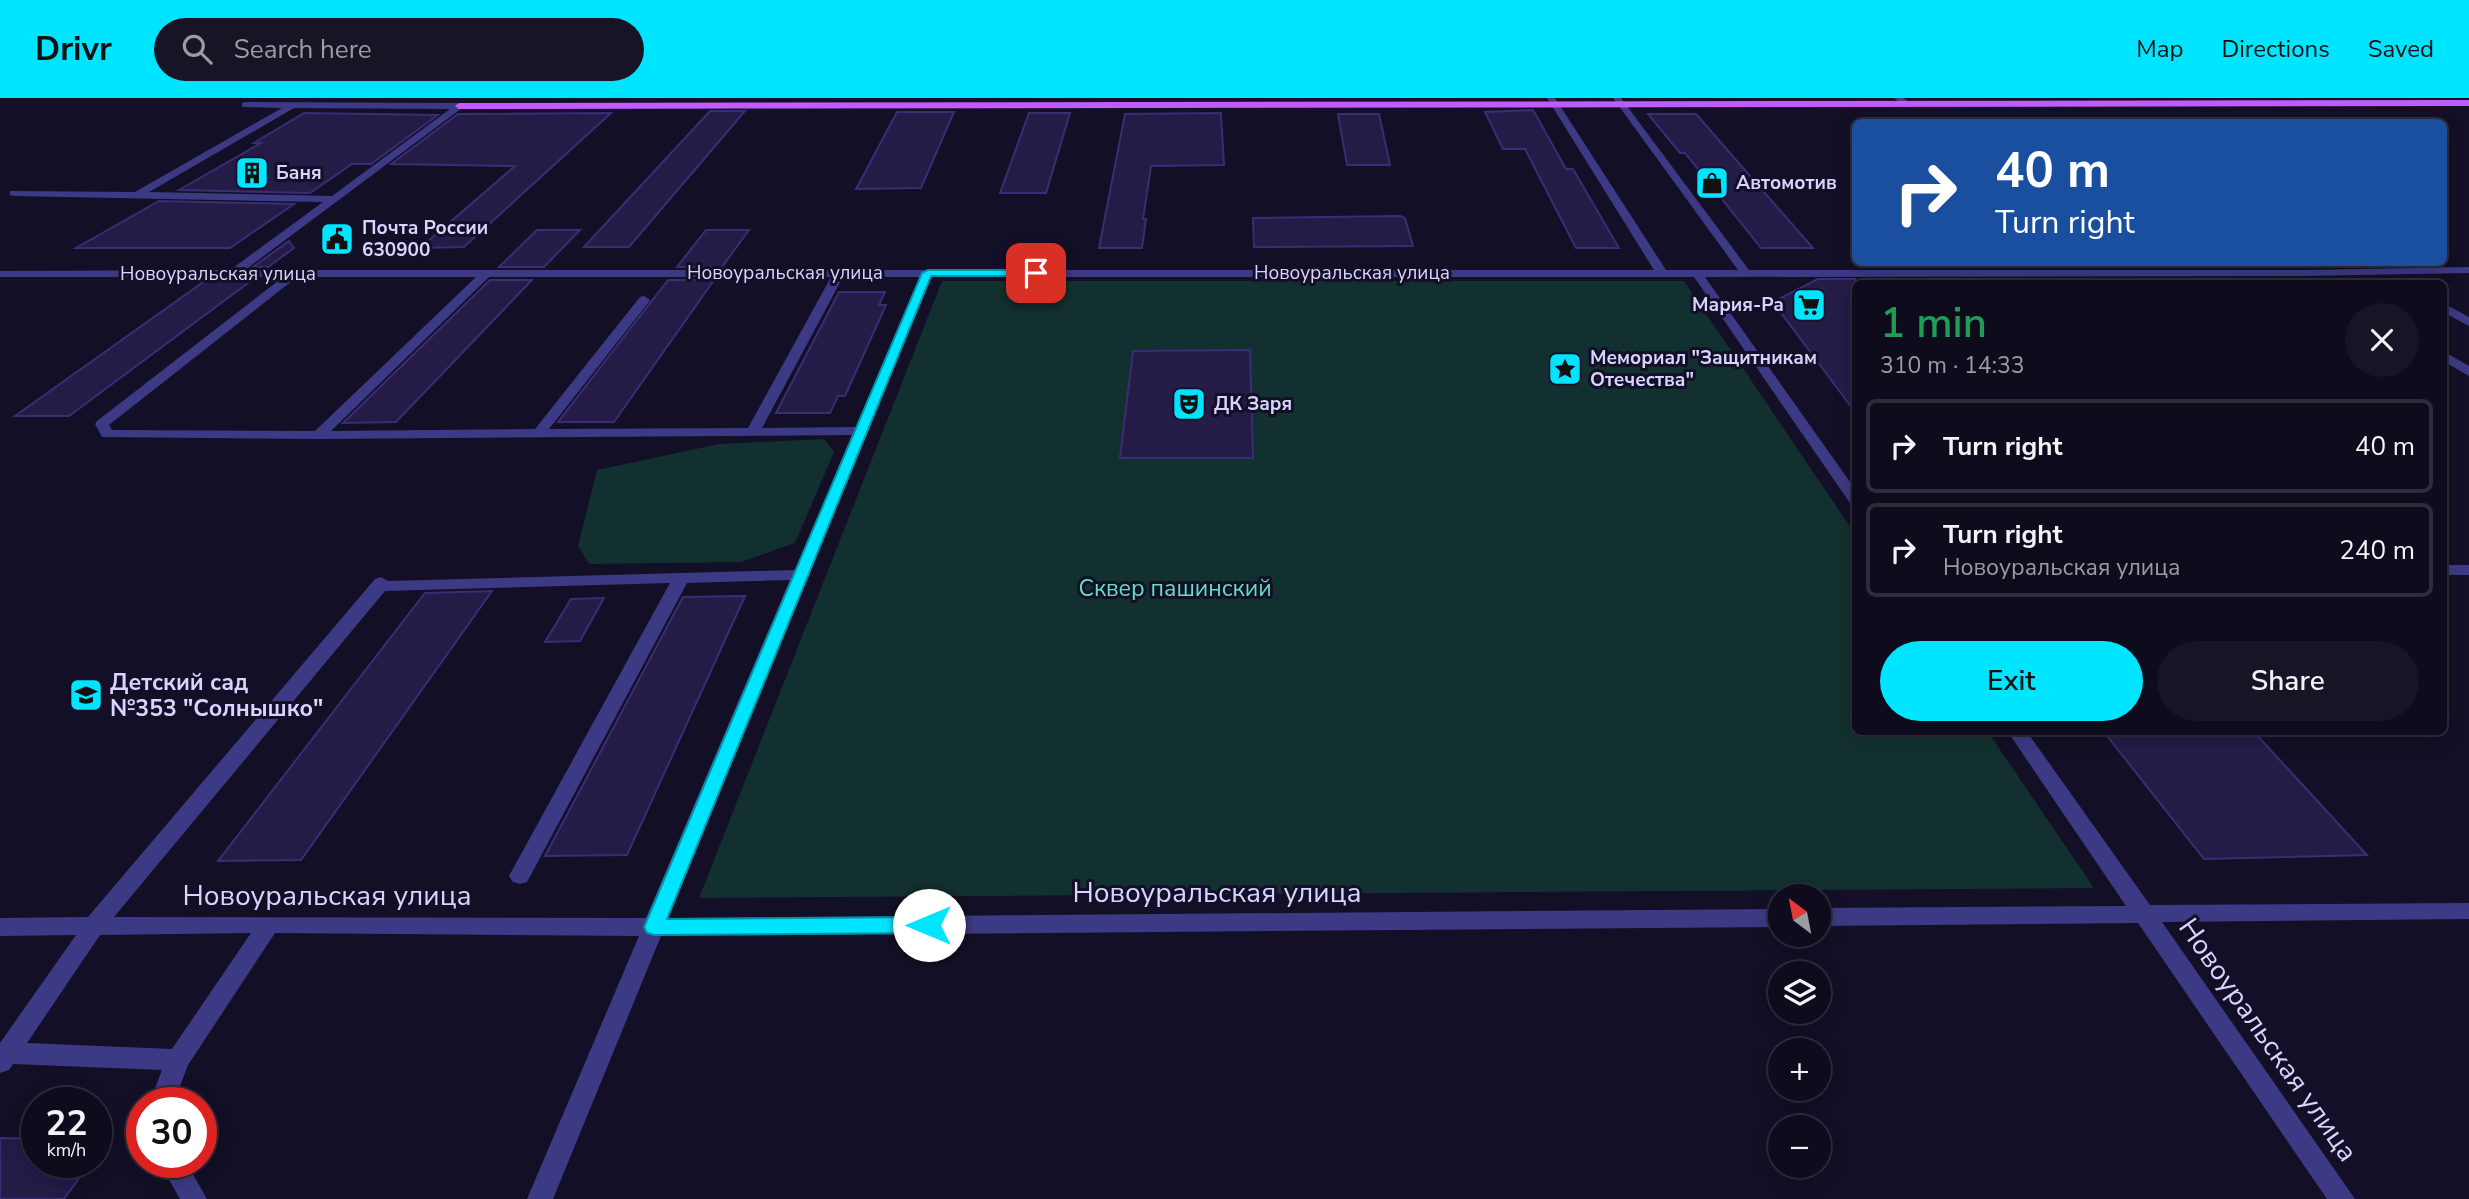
<!DOCTYPE html>
<meta charset="utf-8">
<style>
:root{--surface:#0e0b1c;--page:#171425;--text:#f1f3f6;--muted:#9b9ba3;--line:#2e2b3b;--accent:#00e5ff}
body{margin:0;font-family:"Nunito Sans",sans-serif;background:var(--page);color:var(--text);height:100vh;display:flex;flex-direction:column;font-size:26px;white-space:nowrap}
*{box-sizing:border-box;margin:0}
p{font-size:23px;color:var(--muted)}
.icon{flex:none;width:38px;height:38px;fill:none;stroke:currentColor;stroke-width:2;stroke-linecap:round;stroke-linejoin:round}
.map{position:relative;flex:1;overflow:hidden}
.sheet{position:absolute;left:1852px;top:182px;width:595px;height:455px;display:flex;flex-direction:column;background:var(--surface);border-radius:10px;box-shadow:0 4px 18px #0003,0 0 0 2px var(--line)}
.sheet>*{flex:none}
.hud{position:absolute;left:1852px;top:21px;width:595px;height:147px;border-radius:10px;box-shadow:0 4px 18px #0003,0 0 0 2px var(--line);background:#1a4fa0;color:#fff;overflow:hidden}
.needle{width:46px;rotate:328deg}
.fabs{position:absolute;left:1768px;top:786px;display:grid;gap:14px}
.fabs a{display:grid;place-items:center;width:63px;height:63px;border-radius:50%;background:var(--surface);box-shadow:0 4px 18px #0003,0 0 0 2px var(--line);font-size:35px}
.speed{position:absolute;left:21px;top:989px;display:flex;gap:14px;font-size:35px;font-weight:700;text-align:center}
.speed>*{display:grid;place-content:center;width:91px;height:91px;border-radius:50%;background:var(--surface);box-shadow:0 4px 18px #0003,0 0 0 2px var(--line);line-height:1}
.speed small{font-size:18px;font-weight:400}
.speed .limit{border:10px solid #d22;background:#fff;color:#111}
.pin{position:absolute;display:grid;place-items:center;width:60px;height:60px;color:#fff;margin:-30px;border-radius:14px;box-shadow:0 4px 10px #0006}
.me{position:absolute;width:77px;margin:-38px;rotate:270deg;stroke-linejoin:round;filter:drop-shadow(0 0 5px #0008)}
.turn{display:flex;align-items:center;gap:24px;height:147px;padding:0 28px;font-size:32px}
.turn .icon{width:91px;height:91px;stroke-width:2.5}
.turn b{display:block;font-size:49px;line-height:60px}
.round{display:grid;place-items:center;flex:none;width:74px;height:74px;border-radius:37px;background:var(--page)}
.overview{display:flex;align-items:center;justify-content:space-between;height:119px;padding:0 28px}
h1{font-size:42px;font-weight:600;line-height:52px;color:#1e9e55}
.primary-button{display:flex;gap:14px;margin-top:auto;padding:14px 28px}
.primary-button a{flex:1;height:80px;border-radius:42px;background:var(--accent);color:#111;font-size:28px;font-weight:600;line-height:80px;text-align:center}
.primary-button a+a{background:var(--page);color:var(--text)}
ul{padding:0;list-style:none}
li{display:flex;align-items:center;gap:21px;height:94px;margin:0 14px 10px;padding:0 14px;border:4px solid var(--line);border-radius:10px}
li div{flex:1}
li b{display:block;font-size:26px}
li em{font-style:normal}
header{display:flex;align-items:center;gap:42px;box-sizing:border-box;height:98px;padding:0 35px;background:var(--accent);color:#111}
header strong{font-size:33px}
nav{display:flex;gap:38px;margin-inline-start:auto;font-size:24px}
.search{width:490px;height:63px;background:var(--page);display:flex;align-items:center;gap:18px;box-sizing:border-box;padding:0 24px;border-radius:38px;color:var(--muted);font-size:26px}
.map>svg:first-child{display:block}
.green{fill:#12302f}
.building{fill:#241b47;stroke:#3b2d73;stroke-width:2}
.lines{fill:none;stroke-linecap:round;stroke-linejoin:round}
.minor{fill:#3d3a85;fill-rule:evenodd}
.major{fill:#c25bff;fill-rule:evenodd}
.route{fill:#00e5ff;stroke:#0095a6;stroke-width:2}
.labels{text-anchor:middle;dominant-baseline:central;stroke-width:6;stroke-linejoin:round;paint-order:stroke}
.far-poi-label{font-size:19px;font-weight:bold;fill:#d9d4ff;stroke:#130f26;text-anchor:start}
.far-street-label{font-size:19px;fill:#d9d4ff;stroke:#130f26}
.park-label{font-size:23px;fill:#5fe0c0;stroke:#130f26}
.poi-label{font-size:23px;font-weight:bold;fill:#d9d4ff;stroke:#130f26;text-anchor:start}
.near-street-label{font-size:28px;fill:#d9d4ff;stroke:#130f26}
</style>
<header>
<strong>Drivr</strong>
<div class="search"><svg class="icon" aria-label="search" viewBox="0 0 24 24"><circle cx="10" cy="10" r="6"/><path d="M15 15l6 6"/></svg>Search here</div>
<nav><a>Map</a><a>Directions</a><a>Saved</a></nav>
</header>
<div class="map">
<svg width="2469" height="1101" viewBox="0 0 2469 1101">
<rect width="100%" height="100%" fill="#130f26"/>
<!-- green -->
<path class="green" d="M 942,183 L 1684,183 L 1855,436 L 1855,634 L 1988,634 L 2094,790 L 699,800 Z
M 824,341 L 834,354 L 795,445 L 741,464 L 589,466 L 578,448 L 597,372 L 719,346 Z"/>
<!-- building -->
<path class="building" d="M 1533,12 L 1566,71 L 1573,71 L 1619,150 L 1576,150 L 1525,51 L 1503,51 L 1485,14 Z
M 710,13 L 745,13 L 629,149 L 584,149 Z
M 897,14 L 954,14 L 921,90 L 856,91 Z
M 304,15 L 438,17 L 371,66 L 352,66 L 310,95 L 179,92 L 261,45 L 254,45 Z
M 611,15 L 464,149 L 420,150 L 515,68 L 391,66 L 458,16 Z
M 1029,15 L 1070,15 L 1046,95 L 1000,95 Z
M 1221,15 L 1224,67 L 1151,68 L 1143,121 L 1146,121 L 1142,150 L 1099,150 L 1125,16 Z
M 1338,16 L 1379,16 L 1390,67 L 1347,67 Z
M 1648,16 L 1696,16 L 1813,150 L 1761,150 L 1685,55 L 1680,55 Z
M 159,103 L 294,106 L 230,150 L 76,150 Z
M 1400,118 L 1405,120 L 1413,148 L 1254,149 L 1253,120 Z
M 537,132 L 580,132 L 544,169 L 499,169 Z
M 706,132 L 749,132 L 722,169 L 677,169 Z
M 289,143 L 294,150 L 268,169 L 253,169 Z
M 1818,181 L 1855,181 L 1855,314 L 1773,204 Z
M 206,182 L 252,182 L 69,318 L 15,318 Z
M 490,182 L 532,182 L 396,324 L 343,325 Z
M 668,182 L 714,182 L 614,324 L 558,324 Z
M 839,194 L 885,194 L 879,207 L 886,207 L 845,298 L 838,298 L 830,315 L 776,315 Z
M 1250,252 L 1253,360 L 1120,360 L 1133,253 Z
M 492,493 L 301,762 L 218,763 L 425,495 Z
M 745,498 L 627,757 L 545,758 L 683,499 Z
M 604,500 L 580,543 L 545,544 L 571,501 Z
M 2104,634 L 2254,634 L 2367,757 L 2204,761 Z
M 0,1040 L 37,1041 L 37,1064 L 91,1064 L 64,1101 L 0,1101 Z"/>
<g class="lines">
<!-- minor -->
<path class="minor" d="M 1547,0 L 1555,0 L 1666,172 L 1738,172 L 1613,0 L 1621,0 L 1749,172 L 2303,172 L 2469,169 L 2469,175 L 2303,178 L 1705,179 L 1855,391 L 1855,407 L 1850,405 L 1694,179 L 931,179 L 668,820 L 1780,811 L 1780,829 L 661,838 L 553,1101 L 527,1101 L 639,838 L 275,835 L 188,967 L 174,1004 L 150,1004 L 162,972 L 13,966 L 9,972 L 0,975 L 0,945 L 76,837 L 0,838 L 0,820 L 88,819 L 375,481 L 381,479 L 388,483 L 795,472 L 852,337 L 319,341 L 102,339 L 95,326 L 97,323 L 283,179 L 0,179 L 0,173 L 230,172 L 323,104 L 14,98 L 10,97 L 10,93 L 135,94 L 282,10 L 242,9 L 242,5 L 245,4 L 459,5 L 463,8 L 462,10 L 245,172 L 1654,172 ZM 294,10 L 450,11 L 332,98 L 149,94 ZM 297,179 L 476,179 L 315,333 L 112,332 L 109,327 ZM 489,179 L 831,179 L 748,330 L 549,331 L 648,205 L 650,202 L 644,198 L 640,199 L 535,331 L 331,333 ZM 843,179 L 920,179 L 856,329 L 762,330 ZM 790,482 L 646,820 L 114,819 L 385,493 L 670,485 L 509,778 L 513,784 L 520,786 L 527,784 L 687,485 ZM 251,835 L 172,951 L 27,945 L 100,837 Z
M 1894,0 L 1904,0 L 1912,7 L 1905,9 Z
M 2443,205 L 2469,219 L 2469,228 L 2443,214 Z
M 2443,253 L 2469,268 L 2469,278 L 2443,263 Z
M 2443,467 L 2469,467 L 2469,477 L 2443,477 Z
M 2008,634 L 2027,634 L 2150,807 L 2469,805 L 2469,821 L 2162,824 L 2355,1101 L 2327,1101 L 2138,825 L 1818,828 L 1818,810 L 2126,808 Z
M 159,1064 L 186,1064 L 207,1101 L 180,1101 Z"/>
<!-- major -->
<path class="major" d="M 2469,2 L 2469,8 L 459,11 L 455,8 L 459,5 Z"/>
</g>
<!-- route -->
<path class="route" d="M 928,172 L 1036,172 L 1042,175 L 1036,178 L 931,178 L 667,821 L 929,819 L 936,821 L 939,827 L 936,832 L 929,835 L 654,837 L 647,835 L 644,829 L 922,175 Z"/>
<!-- icons -->
<defs>
<symbol id="building-square" viewBox="-11 -11 22 22"><rect x="-9" y="-9" width="18" height="18" rx="4" fill="#00e5ff" stroke="#130f26"/><path d="M-4-6H4V6H1V3H-1V6H-4ZM-2.5-4.3h1.7v1.8h-1.7ZM.8-4.3h1.7v1.8H.8ZM-2.5-1h1.7V.8h-1.7ZM.8-1h1.7V.8H.8Z" fill="#111"/></symbol>
<symbol id="shop-square" viewBox="-11 -11 22 22"><rect x="-9" y="-9" width="18" height="18" rx="4" fill="#00e5ff" stroke="#130f26"/><path d="M-5-2.5h2.3a2.7 3.5 0 0 1 5.4 0H5L5.5 6h-11ZM-1.5-2.5h3a1.5 2.3 0 0 0-3 0Z" fill="#111"/></symbol>
<symbol id="civic-square" viewBox="-11 -11 22 22"><rect x="-9" y="-9" width="18" height="18" rx="4" fill="#00e5ff" stroke="#130f26"/><path d="M-.6-6.5H3V-4.5H.6V-3L4-1V1h2V6H-6V1h2V-1L-.6-3ZM-1.2 2.5V6h2.4V2.5Z" fill="#111"/></symbol>
<symbol id="supermarket-square" viewBox="-11 -11 22 22"><rect x="-9" y="-9" width="18" height="18" rx="4" fill="#00e5ff" stroke="#130f26"/><path d="M-6-5.5h2.5l.6 2H6L4.5 2H-2.5L-4.4-4H-6ZM-1.5 3.2a1.3 1.3 0 1 0 .1 0ZM3 3.2a1.3 1.3 0 1 0 .1 0Z" fill="#111"/></symbol>
<symbol id="sight-square" viewBox="-11 -11 22 22"><rect x="-9" y="-9" width="18" height="18" rx="4" fill="#00e5ff" stroke="#130f26"/><path d="M0-6L1.8-2.2L6-1.7L2.9 1.2L3.7 5.4L0 3.3L-3.7 5.4L-2.9 1.2L-6-1.7L-1.8-2.2Z" fill="#111"/></symbol>
<symbol id="theatre-square" viewBox="-11 -11 22 22"><rect x="-9" y="-9" width="18" height="18" rx="4" fill="#00e5ff" stroke="#130f26"/><path d="M-5-5.5Q0-4 5-5.5V0Q5 5 0 6Q-5 5-5 0ZM-3.3-2.5H-1v1.5H-3.3ZM1-2.5H3.3v1.5H1ZM-2.8 1Q0 5.5 2.8 1Z" fill="#111"/></symbol>
<symbol id="school-square" viewBox="-11 -11 22 22"><rect x="-9" y="-9" width="18" height="18" rx="4" fill="#00e5ff" stroke="#130f26"/><path d="M0-5L7-2L0 1L-7-2ZM-4 1L0 2.5L4 1V4Q0 6-4 4Z" fill="#111"/></symbol>
</defs>
<g fill-rule="evenodd">
<use href="#building-square" x="233" y="56" width="38" height="38"/>
<use href="#shop-square" x="1693" y="66" width="38" height="38"/>
<use href="#civic-square" x="318" y="122" width="38" height="38"/>
<use href="#supermarket-square" x="1790" y="188" width="38" height="38"/>
<use href="#sight-square" x="1546" y="252" width="38" height="38"/>
<use href="#theatre-square" x="1170" y="287" width="38" height="38"/>
<use href="#school-square" x="67" y="578" width="38" height="38"/>
</g>
<g class="labels">
<!-- far-poi labels -->
<g class="far-poi-label">
<text x="276" y="75">Баня</text>
<text x="1736" y="85">Автомотив</text>
<text x="362" y="130">Почта России<tspan x="362" dy="22">630900</tspan></text>
<text x="1784" y="207" text-anchor="end">Мария-Ра</text>
<text x="1590" y="260">Мемориал "Защитникам<tspan x="1590" dy="22">Отечества"</tspan></text>
<text x="1214" y="306">ДК Заря</text>
</g>
<!-- far-street labels -->
<g class="far-street-label">
<text x="785" y="175">Новоуральская улица</text>
<text x="1352" y="175">Новоуральская улица</text>
<text x="218" y="176">Новоуральская улица</text>
</g>
<!-- park labels -->
<g class="park-label">
<text x="1175" y="490">Сквер пашинский</text>
</g>
<!-- poi labels -->
<g class="poi-label">
<text x="110" y="584">Детский сад<tspan x="110" dy="26">№353 "Солнышко"</tspan></text>
</g>
<!-- near-street labels -->
<g class="near-street-label">
<text x="1217" y="795">Новоуральская улица</text>
<text x="327" y="798">Новоуральская улица</text>
<text transform="translate(2268 942) rotate(55)">Новоуральская улица</text>
</g>
</g>
</svg>
<div class="fabs">
<a><svg class="needle" viewBox="-14 -14 28 28"><path d="M0-13l5 13h-10z" fill="#e53935"/><path d="M0 13l5-13h-10z" fill="#9b9ba3"/></svg></a>
<a><svg class="icon" aria-label="layers" viewBox="0 0 24 24"><path d="M12 4l9 5-9 5-9-5zM3 14l9 5 9-5"/></svg></a>
<a>+</a>
<a>−</a>
</div>
<div class="speed"><div>22<small>km/h</small></div><div class="limit">30</div></div>
<div class="pin" style="left:1036px;top:175px;background:#d93025"><svg class="icon" aria-label="arrive" viewBox="0 0 24 24"><path d="M6 21V4h12l-3 4 3 4H6"/></svg></div>
<svg class="me" style="left:929px;top:827px" viewBox="-20 -20 40 40"><circle r="19" fill="#fff"/><path d="M0-13L10 11 0 6-10 11z" fill="#00e5ff"/></svg>
<div class="hud">
<div class="turn"><svg class="icon" aria-label="right" viewBox="0 0 24 24"><path d="M7 20v-9h11M14 6l5 5-5 5"/></svg><div><b>40 m</b>Turn right</div></div>
</div>
<section class="sheet">
<div class="overview"><div><h1>1 min</h1><p>310 m · 14:33</p></div><a class="round"><svg class="icon" aria-label="close" viewBox="0 0 24 24"><path d="M6 6l12 12M18 6L6 18"/></svg></a></div>
<ul>
<li><svg class="icon" aria-label="right" viewBox="0 0 24 24"><path d="M7 20v-9h11M14 6l5 5-5 5"/></svg><div><b>Turn right</b></div><em>40 m</em></li>
<li><svg class="icon" aria-label="right" viewBox="0 0 24 24"><path d="M7 20v-9h11M14 6l5 5-5 5"/></svg><div><b>Turn right</b><p>Новоуральская улица</p></div><em>240 m</em></li>
</ul>
<div class="primary-button"><a>Exit</a><a>Share</a></div>
</section>
</div>
